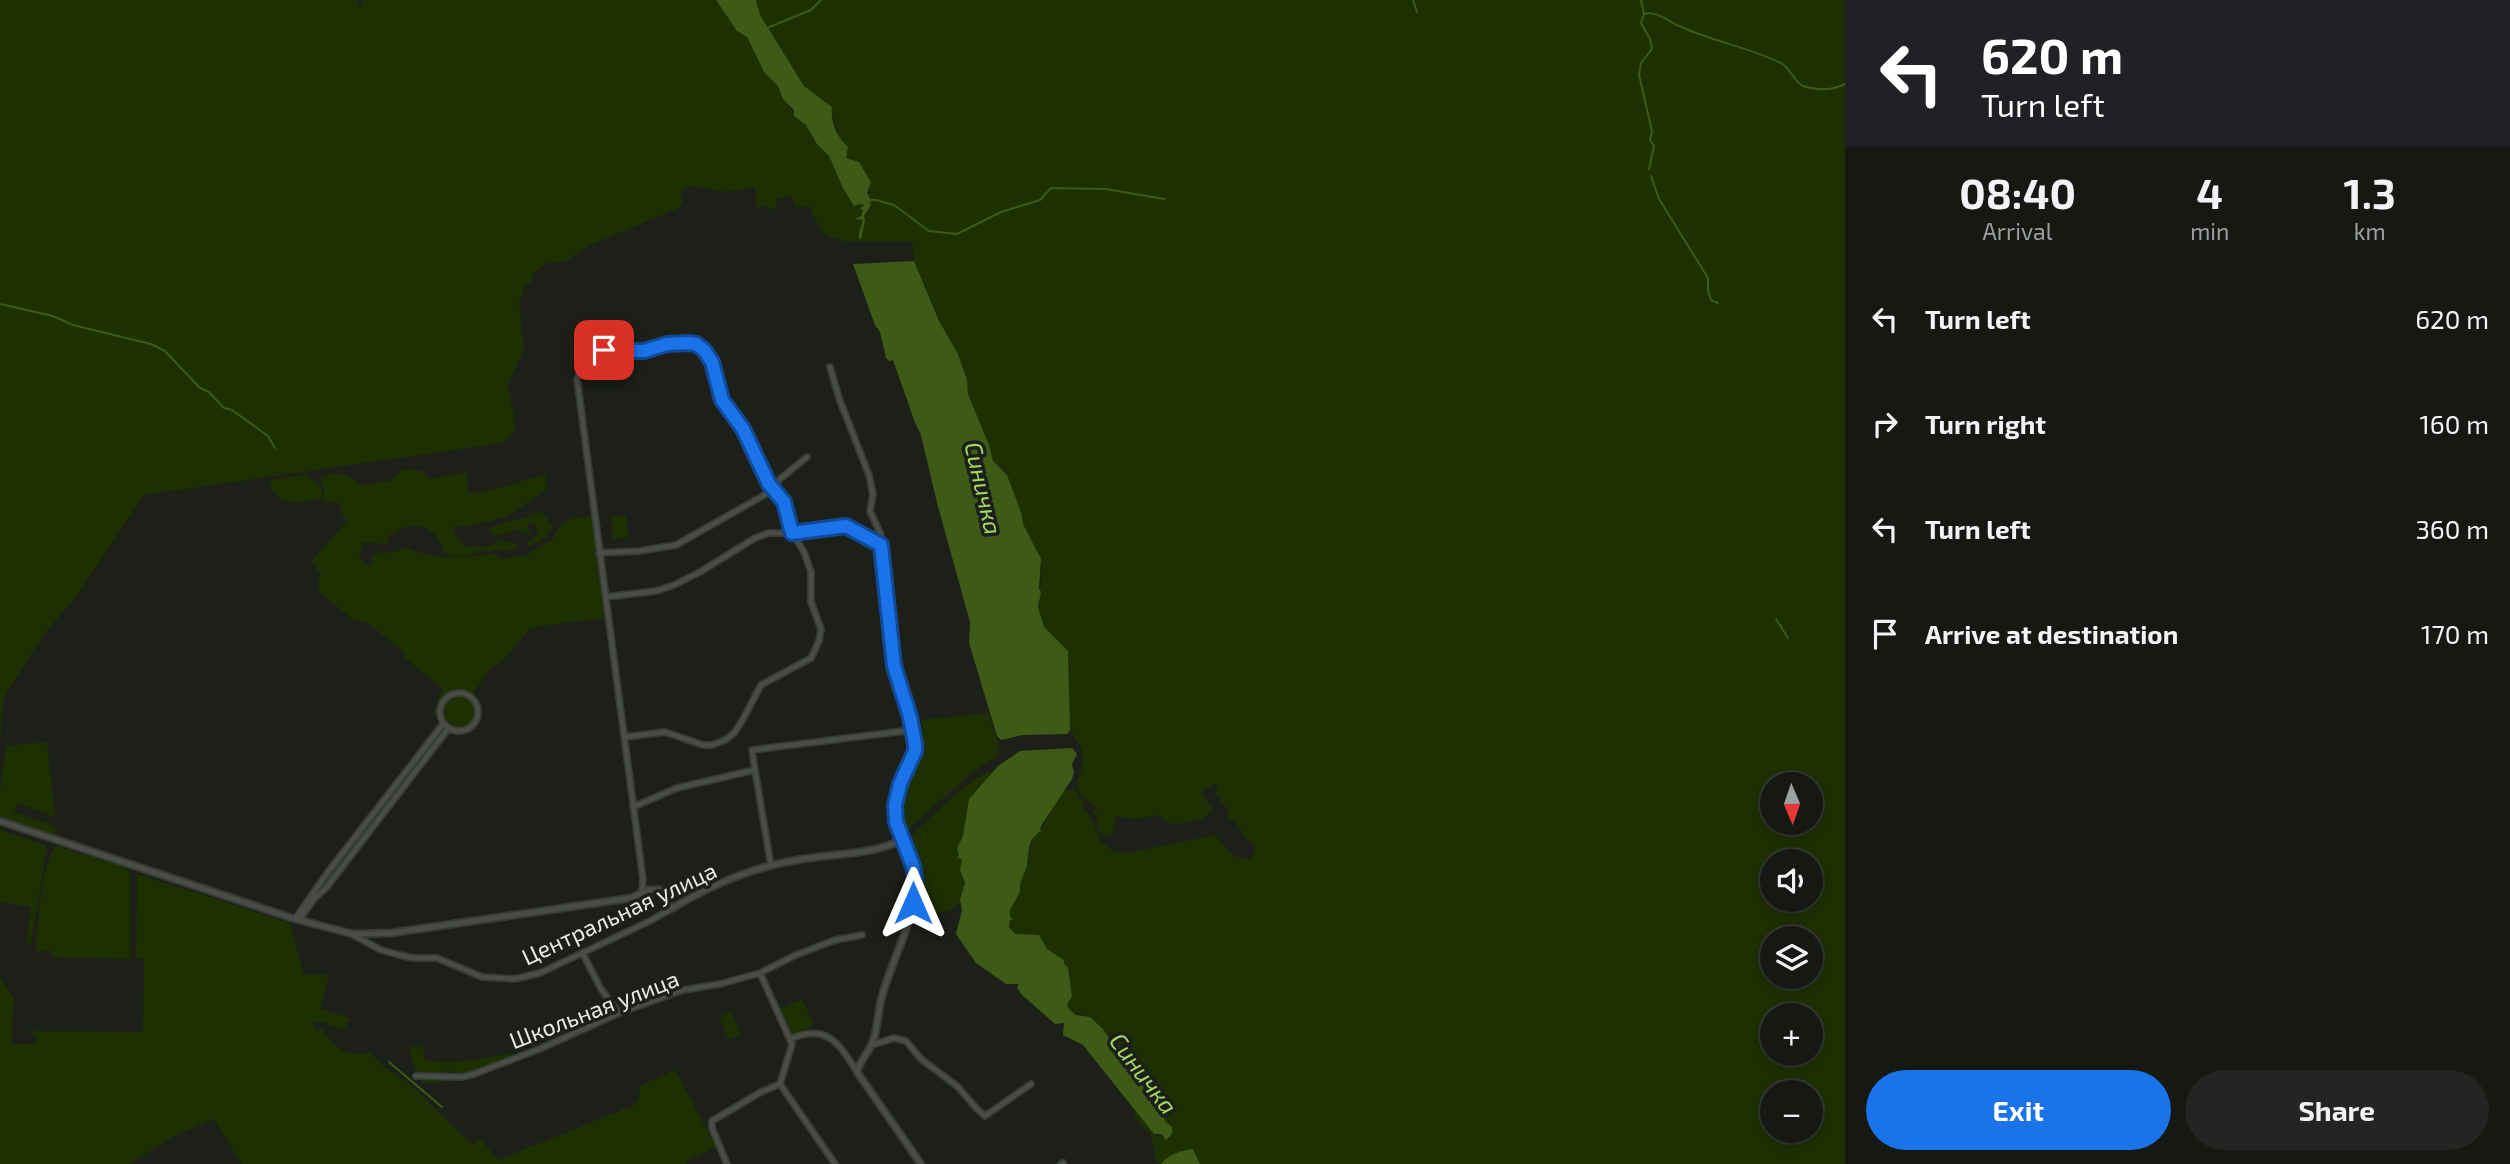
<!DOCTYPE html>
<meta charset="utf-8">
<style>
:root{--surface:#151813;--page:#222521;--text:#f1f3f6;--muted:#9da0a0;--line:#343733;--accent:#1a73e8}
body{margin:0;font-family:"Exo 2",sans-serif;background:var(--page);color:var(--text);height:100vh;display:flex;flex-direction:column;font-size:26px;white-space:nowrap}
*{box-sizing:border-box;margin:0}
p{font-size:23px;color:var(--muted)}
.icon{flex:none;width:38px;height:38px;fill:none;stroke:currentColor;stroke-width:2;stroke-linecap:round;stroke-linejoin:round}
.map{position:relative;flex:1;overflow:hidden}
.drawer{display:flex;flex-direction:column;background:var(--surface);width:665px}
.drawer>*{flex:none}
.hud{background:#202124;color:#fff;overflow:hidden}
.needle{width:46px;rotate:178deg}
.controls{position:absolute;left:1760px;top:772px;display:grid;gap:14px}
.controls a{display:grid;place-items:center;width:63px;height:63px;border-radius:50%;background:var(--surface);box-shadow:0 4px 10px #0003,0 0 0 2px var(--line);font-size:35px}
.pin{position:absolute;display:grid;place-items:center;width:60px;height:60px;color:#fff;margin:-30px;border-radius:14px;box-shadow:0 4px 10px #0006}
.me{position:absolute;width:77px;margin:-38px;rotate:0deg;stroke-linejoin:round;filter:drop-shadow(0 0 5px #0008)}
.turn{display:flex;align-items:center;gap:24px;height:147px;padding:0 21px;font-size:32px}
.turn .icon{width:91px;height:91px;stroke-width:2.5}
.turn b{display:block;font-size:49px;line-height:60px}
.eta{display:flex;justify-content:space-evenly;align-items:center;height:119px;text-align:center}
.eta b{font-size:42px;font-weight:700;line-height:49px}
.button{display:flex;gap:14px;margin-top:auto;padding:14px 21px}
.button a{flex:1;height:80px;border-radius:42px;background:var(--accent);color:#fff;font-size:28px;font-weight:700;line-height:80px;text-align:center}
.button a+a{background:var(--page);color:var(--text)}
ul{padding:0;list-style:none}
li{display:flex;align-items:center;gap:21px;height:105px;padding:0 21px}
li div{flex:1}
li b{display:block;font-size:26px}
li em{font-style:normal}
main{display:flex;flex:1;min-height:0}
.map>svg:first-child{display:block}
.green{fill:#1d3002;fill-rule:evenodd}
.water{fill:#3d5b16}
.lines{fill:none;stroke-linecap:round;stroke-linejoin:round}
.stream{stroke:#3d5b16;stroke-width:2}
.minor-casing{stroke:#383c36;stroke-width:8}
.tertiary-casing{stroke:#383c36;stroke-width:9}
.minor{stroke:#494d45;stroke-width:4.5}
.tertiary{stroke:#494d45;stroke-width:5}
.route-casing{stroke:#114b97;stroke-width:18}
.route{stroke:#1a73e8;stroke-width:12}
.labels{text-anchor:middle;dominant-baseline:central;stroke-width:7;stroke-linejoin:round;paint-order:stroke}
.street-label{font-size:23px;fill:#e8ebe6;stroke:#1c2019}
.water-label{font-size:24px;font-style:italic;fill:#a2d864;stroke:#1c2019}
</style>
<main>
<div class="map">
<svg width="1845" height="1164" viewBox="0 0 1845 1164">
<rect width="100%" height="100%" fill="#1c2019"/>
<!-- green -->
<path class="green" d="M 0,0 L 357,0 L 360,9 L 364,0 L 716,0 L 737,31 L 747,37 L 764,72 L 778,86 L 789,107 L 809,128 L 817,144 L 829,156 L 852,203 L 855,206 L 860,204 L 864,205 L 860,209 L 863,210 L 859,219 L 863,220 L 860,228 L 861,238 L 865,221 L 864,216 L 870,211 C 866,188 875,166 846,158 C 841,139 834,124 831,106 L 804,86 L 760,15 L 756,0 L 1845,0 L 1845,1164 L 1200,1164 L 1198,1159 L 1184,1150 L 1161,1164 L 1155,1161 L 1155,1151 L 1150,1134 L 1135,1118 L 1134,1110 L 1127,1100 L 1154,1134 L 1169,1139 L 1172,1129 L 1165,1121 L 1156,1102 L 1155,1095 L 1133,1069 L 1130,1053 C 1111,1044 1105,1027 1089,1017 C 1083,1013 1078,1016 1069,1009 L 1067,1004 L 1072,997 L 1069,970 L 1064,965 L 1064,960 L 1047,949 L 1039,935 L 1015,934 L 1010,929 L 1010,910 L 1020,892 L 1020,884 L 1027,866 L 1032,839 L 1040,831 L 1063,791 L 1075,789 L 1083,803 L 1084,810 C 1101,822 1090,850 1127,853 L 1215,835 L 1233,856 L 1249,859 L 1255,852 L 1253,844 L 1246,839 L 1234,819 L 1231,821 L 1227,816 L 1230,813 L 1214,792 L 1219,788 L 1215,783 L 1201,793 L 1213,809 L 1204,818 L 1173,825 L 1159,815 L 1135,819 L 1116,816 L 1113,833 L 1107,836 L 1098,832 L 1097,816 L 1092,812 L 1093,809 L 1099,810 L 1080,794 L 1077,783 L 1083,764 L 1082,750 L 1070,730 L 1067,690 L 1070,664 L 1044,627 L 1039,612 L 1042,564 L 1023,524 L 1007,475 L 993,461 L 989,445 L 968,394 L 967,380 L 958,354 L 939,321 L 914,261 L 912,241 L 842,241 L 840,238 L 833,239 C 820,231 815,222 811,207 L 796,207 L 791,196 L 776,200 L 777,210 L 764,206 L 757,208 L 754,187 C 743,191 730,192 719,191 C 704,190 694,181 680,192 L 683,200 L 679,208 L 588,246 L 564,262 L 547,263 L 533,274 L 532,281 L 525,287 L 519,302 L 524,349 L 508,385 L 515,424 L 514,432 L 502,443 L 144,495 L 75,598 L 45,633 L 6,694 L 3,704 L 0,741 ZM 1773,784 L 1811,784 L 1811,822 L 1773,822 ZM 1773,861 L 1811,861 L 1811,900 L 1773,900 ZM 1773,938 L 1811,938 L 1811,976 L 1773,976 ZM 1773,1015 L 1811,1015 L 1811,1054 L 1773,1054 ZM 1773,1092 L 1811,1092 L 1811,1130 L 1773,1130 Z
M 410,469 L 423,471 L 428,478 L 432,479 L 466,472 L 469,494 L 503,487 L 545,474 L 547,489 L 506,517 L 473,525 L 454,527 L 452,531 L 465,547 L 490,546 L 501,540 L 518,545 L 517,549 C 506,550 494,550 482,551 C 469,553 457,561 444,552 C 438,533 428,523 405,527 C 399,528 395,533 390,535 L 387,544 L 363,542 L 359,555 L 364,563 L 371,567 L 372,557 L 376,553 L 395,552 L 406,547 C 434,561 464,558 495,554 L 501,559 L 526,555 L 553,539 C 560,518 573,518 593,516 L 606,618 L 540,626 L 529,630 L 504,660 L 490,669 L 472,695 C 455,685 438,694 437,714 L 432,715 L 443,689 L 406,659 L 403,651 L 366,622 L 353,620 L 319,592 L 318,579 L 321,575 L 311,562 L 346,522 L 337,501 L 322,503 L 324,490 L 320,478 C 337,472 347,471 359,485 L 390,481 L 402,470 Z
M 304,475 C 314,478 323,487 322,498 C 316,501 286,504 282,500 C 278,498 273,490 270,487 L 272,480 Z
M 541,512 L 553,526 L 551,531 L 546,533 L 548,536 L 528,547 L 526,543 L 538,535 L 535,523 L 529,524 L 527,528 L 531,536 L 517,530 L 495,536 L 489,531 L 489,528 Z
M 626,516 L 628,537 L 613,539 L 611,517 Z
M442 712a17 17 0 1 1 34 0a17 17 0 1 1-34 0Z
M 988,713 L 999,745 L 999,755 L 973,772 L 906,831 C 892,803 910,779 919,753 C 922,744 920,735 923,726 L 921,720 Z
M 47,742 L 55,817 L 18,803 L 14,812 L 55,826 L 56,832 L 53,835 L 0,819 L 0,791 L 6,746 Z
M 991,771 L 994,771 L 969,799 L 963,836 L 958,846 L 959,855 L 957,857 L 962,860 L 961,873 L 965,883 L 961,902 L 954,906 L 953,909 L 916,920 L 920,873 L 909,839 C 924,822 971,777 991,771 Z
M 0,830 L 47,846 L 31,944 L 26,944 L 31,907 L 0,902 Z
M 57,846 L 125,867 L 130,872 L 130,959 L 52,957 L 52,951 L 36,951 C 37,931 42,856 57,846 Z
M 137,874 L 290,923 L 304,975 L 329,975 L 320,1009 L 351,1018 L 343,1030 L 322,1022 L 313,1022 L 314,1029 L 318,1031 L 322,1029 C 338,1051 341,1055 370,1053 L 388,1070 L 407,1081 L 472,1145 L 481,1139 L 498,1160 L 634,1105 L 639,1099 L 640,1086 L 675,1070 L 716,1147 L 686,1161 L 687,1164 L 242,1164 L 214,1119 L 176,1135 L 129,1164 L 0,1164 L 0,977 L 14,999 L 11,1044 L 31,1044 L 36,1041 L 37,1036 L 26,1031 L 143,1032 L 144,959 L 136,959 Z
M 802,999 L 814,1025 L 792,1035 L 779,1009 Z
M 731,1012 L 741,1034 L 729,1040 L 719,1017 Z
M 409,1047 L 423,1047 L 425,1060 C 455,1065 483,1059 513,1053 L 512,1056 L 465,1073 L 444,1071 L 439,1083 L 422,1083 L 419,1074 L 416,1072 Z"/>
<!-- water -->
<path class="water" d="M 716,0 L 756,0 L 760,15 L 804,86 L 832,107 C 830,121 837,137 848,147 L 846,158 L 859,162 L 871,182 L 867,193 C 874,203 870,208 864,216 L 865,221 L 861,239 L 859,239 L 859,232 L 863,220 L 855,219 L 861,216 L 863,210 L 860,209 L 864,205 L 860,204 L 854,206 L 843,188 L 829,156 L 817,144 L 806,125 L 794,116 L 794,110 L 783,99 L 778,86 L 764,72 L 747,37 L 737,31 Z
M 914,261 L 939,321 L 958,354 L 967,380 L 968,394 L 989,445 L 993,461 L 1007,475 L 1021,512 L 1023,524 L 1041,559 L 1039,589 L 1041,592 L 1038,607 L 1044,627 L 1068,651 L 1070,730 L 1067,734 L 1023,735 L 1001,740 L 997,736 L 969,643 L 970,622 L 937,503 L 921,435 L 914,420 L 893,360 L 889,361 L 886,358 L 880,332 L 875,325 L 853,264 Z
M 1072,748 L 1077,754 L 1072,764 L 1074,773 L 1072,779 L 1041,826 L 1040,831 L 1042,832 L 1039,832 L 1032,839 L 1029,847 L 1027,866 L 1020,884 L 1020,892 L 1010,910 L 1010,917 L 1013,919 L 1010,920 L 1009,927 L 1015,934 L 1039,935 L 1047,949 L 1064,960 L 1064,964 L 1068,967 L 1072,997 L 1067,1004 L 1069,1009 L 1076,1015 L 1090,1017 L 1103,1029 L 1111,1041 L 1132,1054 L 1133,1069 L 1154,1093 L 1165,1121 L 1172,1127 L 1172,1134 L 1166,1140 L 1161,1134 L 1154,1134 L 1083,1045 L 1063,1035 L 1064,1023 L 1055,1024 L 1021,994 L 1017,987 L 1019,984 L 1006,984 L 976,963 L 956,934 L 962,910 L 960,900 L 965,883 L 960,870 L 962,860 L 957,857 L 959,855 L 957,848 L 963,836 L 969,799 L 998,766 L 1020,751 Z
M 1193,1149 L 1200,1164 L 1161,1164 C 1167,1155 1182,1150 1193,1149 Z"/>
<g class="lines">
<!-- stream -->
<path class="stream" d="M 1413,0 L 1417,12
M 1641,0 L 1644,14 L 1641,23 L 1650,39 L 1652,49 L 1641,63 L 1639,75 L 1652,131 L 1650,140 L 1654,146 L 1649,169
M 1644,14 C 1655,10 1668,21 1679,26 C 1711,41 1748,47 1781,63 C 1791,69 1794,82 1803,86 C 1818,91 1831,91 1845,84
M 767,28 L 811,10 L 821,0
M 1651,176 L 1659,199 L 1708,278 L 1708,291 L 1711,300 L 1718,303
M 869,200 L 876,200 L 894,205 L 929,231 L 957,234 L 1001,212 L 1040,200 L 1051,188 L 1106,189 L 1164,199
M 0,304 L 53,316 L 73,325 L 151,344 L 165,351 L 200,388 L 209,392 L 224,408 L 232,410 L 268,436 L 275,448
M 1776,619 L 1788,638
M 389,1062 L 442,1107"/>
<defs>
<path id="minor" d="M 830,367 L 840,401 L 869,475 L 873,494 L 870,511 L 881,535 L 894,666 L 910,717 L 915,751 C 900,784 886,804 904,839
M 599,553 L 639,551 L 676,545 L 768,493 L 780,479 L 807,457
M 606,597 L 656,591 L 674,585 L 700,572 L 755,538 L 769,533 L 792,533 L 820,528 L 846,526 L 881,545
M440 712a19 19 0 1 1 38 0a19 19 0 1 1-38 0Z
M 625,737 L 665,732 L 703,745 L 712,745 L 727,739 L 735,732 L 743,719 L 761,685 L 811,658 L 819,641 L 821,629 L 811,602 L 811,572 L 804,552 L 791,531 L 785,503 L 768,481 L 740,425 L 722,400 L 714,366 L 704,350 L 696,344 L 689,343 L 667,344 L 644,351 L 604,350 L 594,353 L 587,359 L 577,379 L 643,879 L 642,891
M 755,770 L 771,866
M 633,807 L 677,788 L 755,770 L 752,750 L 912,730
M 295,919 L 328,872 L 443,724
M 299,920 L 315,898 L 326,888 L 448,729
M 353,935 L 381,950 L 399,955 L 413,958 L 437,958 L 482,977 L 514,979 L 540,973 L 650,921 L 671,909
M 582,952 L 601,989 L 619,1013
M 760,973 L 792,1044 L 780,1084
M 790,1039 C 828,1023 839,1044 857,1072
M 872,1045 L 894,1038 L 906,1041 L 921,1059 L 958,1087 L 977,1109 L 985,1116 L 1031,1084
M 416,1076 L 462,1077 L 474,1074 L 542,1048 L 619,1013 L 683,990 L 720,984 L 760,973 L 796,955 L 835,940 L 862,935
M 780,1084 L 835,1164
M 727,1164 L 712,1128 L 712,1121 L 761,1092 L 780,1084
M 1061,1164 L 1063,1163"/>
<path id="tertiary" d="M 0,821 L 295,919 L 353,934 L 391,933 L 631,898 L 648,890 L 662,890 L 671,909 C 709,886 753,867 797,860 C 833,853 871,856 904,839 C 929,905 900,935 882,996 C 878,1010 878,1025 874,1038 C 871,1051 860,1059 857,1072 L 921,1164"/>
</defs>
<!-- minor casing -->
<use href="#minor" class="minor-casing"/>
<!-- tertiary casing -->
<use href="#tertiary" class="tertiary-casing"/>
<!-- minor -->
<use href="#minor" class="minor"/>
<!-- tertiary -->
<use href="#tertiary" class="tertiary"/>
</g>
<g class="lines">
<defs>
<path id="route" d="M 604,350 L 644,351 L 667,344 L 689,343 L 696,344 L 704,350 L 712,362 L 722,400 L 743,429 L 769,484 L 784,502 L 792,533 L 846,526 L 881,545 L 894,666 L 910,717 L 915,744 L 915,751 L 900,784 L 895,805 L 896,822 L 913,866 L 915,877 L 913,903"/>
</defs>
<!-- route casing -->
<use href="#route" class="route-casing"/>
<!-- route -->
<use href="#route" class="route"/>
</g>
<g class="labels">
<!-- street labels -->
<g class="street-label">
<text transform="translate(619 913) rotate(-25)">Центральная улица</text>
<text transform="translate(594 1009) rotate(-21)">Школьная улица</text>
</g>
<!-- water labels -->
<g class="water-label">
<text transform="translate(984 488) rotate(77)">Синичка</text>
<text transform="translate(1144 1073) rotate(53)">Синичка</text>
</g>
</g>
</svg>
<div class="controls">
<a><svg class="needle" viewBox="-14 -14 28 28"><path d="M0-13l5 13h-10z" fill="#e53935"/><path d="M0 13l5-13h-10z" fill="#9da0a0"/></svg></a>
<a><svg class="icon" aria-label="sound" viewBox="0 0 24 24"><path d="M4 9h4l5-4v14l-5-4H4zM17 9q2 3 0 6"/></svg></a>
<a><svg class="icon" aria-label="layers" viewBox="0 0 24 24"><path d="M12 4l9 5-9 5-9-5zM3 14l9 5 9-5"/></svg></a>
<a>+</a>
<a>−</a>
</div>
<div class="pin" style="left:604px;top:350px;background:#d93025"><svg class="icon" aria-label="arrive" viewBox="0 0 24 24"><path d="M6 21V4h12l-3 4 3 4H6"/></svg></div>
<svg class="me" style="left:913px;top:903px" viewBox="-20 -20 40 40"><path d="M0-17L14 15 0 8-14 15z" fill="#1a73e8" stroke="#fff" stroke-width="4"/></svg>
</div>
<section class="drawer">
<div class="hud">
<div class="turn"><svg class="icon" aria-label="left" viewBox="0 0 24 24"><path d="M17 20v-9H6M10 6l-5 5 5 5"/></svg><div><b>620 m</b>Turn left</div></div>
</div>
<div class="eta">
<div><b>08:40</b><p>Arrival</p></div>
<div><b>4</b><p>min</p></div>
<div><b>1.3</b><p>km</p></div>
</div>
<ul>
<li><svg class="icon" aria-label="left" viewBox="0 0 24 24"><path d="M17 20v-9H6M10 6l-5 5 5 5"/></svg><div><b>Turn left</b></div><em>620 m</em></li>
<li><svg class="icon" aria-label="right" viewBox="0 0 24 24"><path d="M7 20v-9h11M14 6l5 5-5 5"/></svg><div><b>Turn right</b></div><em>160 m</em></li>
<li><svg class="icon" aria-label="left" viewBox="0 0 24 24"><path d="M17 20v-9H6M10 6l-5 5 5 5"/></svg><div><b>Turn left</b></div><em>360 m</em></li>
<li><svg class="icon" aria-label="arrive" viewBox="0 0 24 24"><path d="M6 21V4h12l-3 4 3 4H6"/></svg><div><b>Arrive at destination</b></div><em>170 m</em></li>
</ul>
<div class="button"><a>Exit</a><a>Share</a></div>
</section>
</main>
